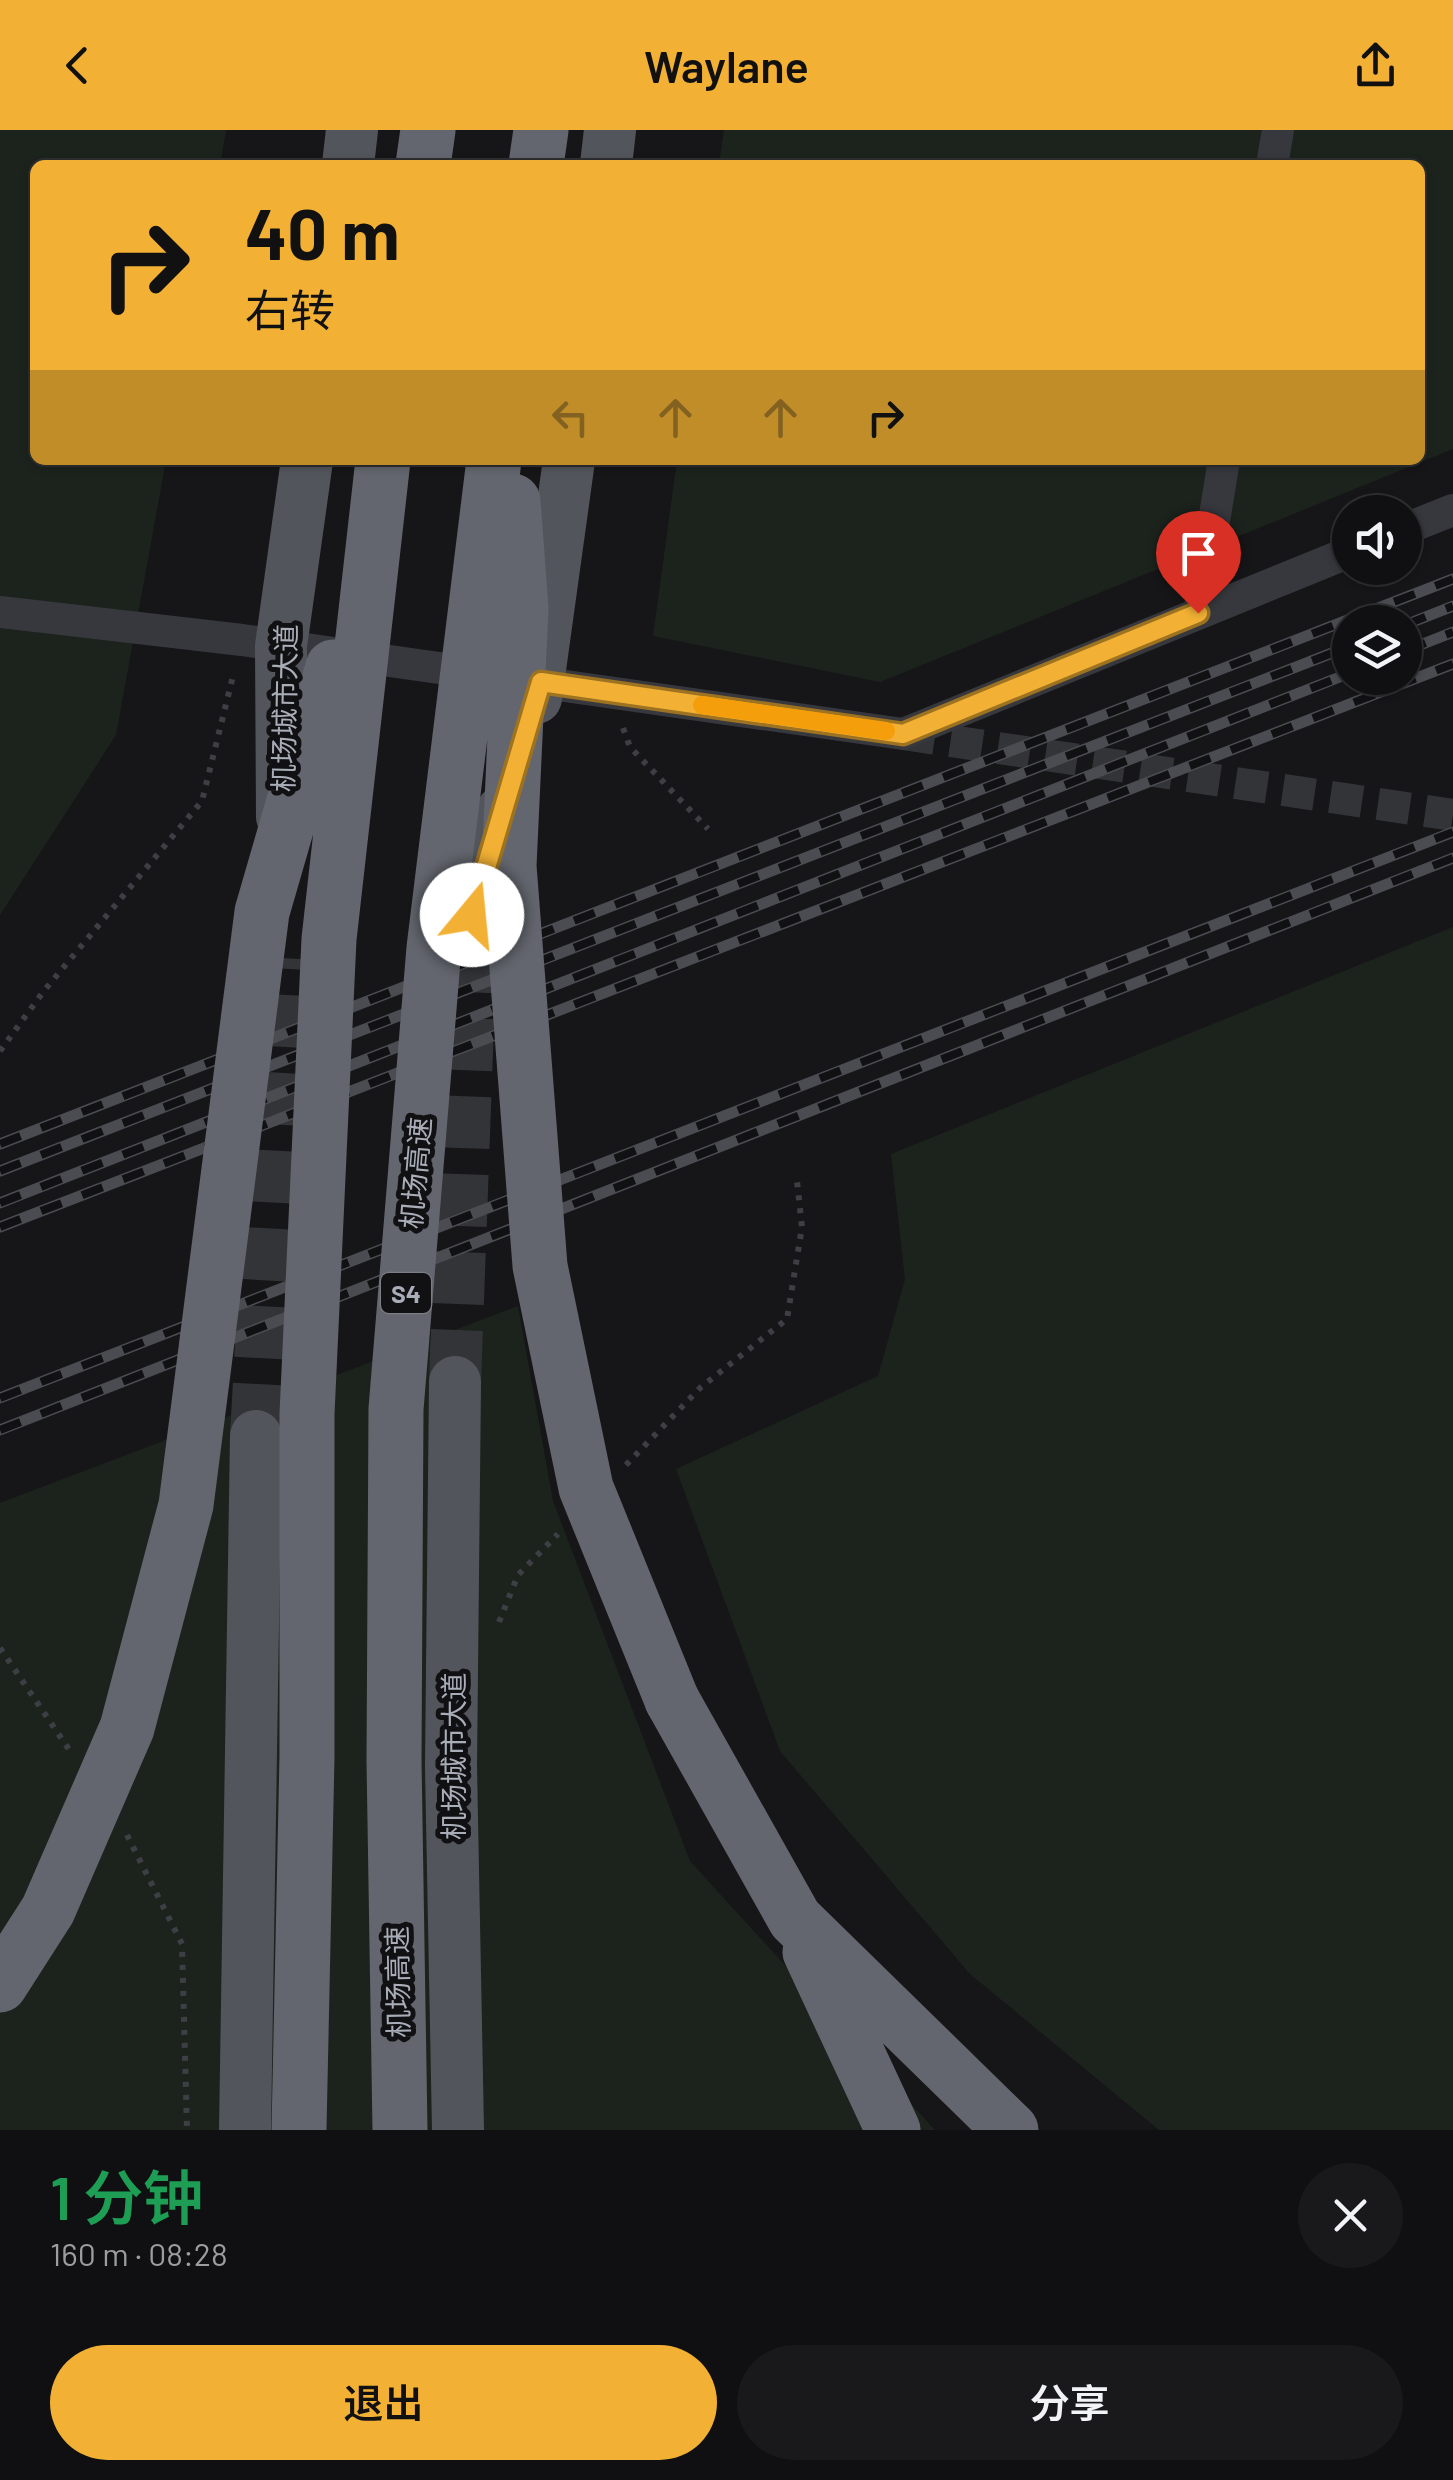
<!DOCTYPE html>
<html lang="zh">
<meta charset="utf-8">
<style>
:root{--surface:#101012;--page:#19191b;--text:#f1f3f6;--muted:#9c9d9f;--line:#303032;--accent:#f2b134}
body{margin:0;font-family:Barlow,"Noto Sans SC",sans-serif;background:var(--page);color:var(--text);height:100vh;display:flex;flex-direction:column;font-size:38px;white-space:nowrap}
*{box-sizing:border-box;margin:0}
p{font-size:32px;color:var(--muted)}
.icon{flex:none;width:55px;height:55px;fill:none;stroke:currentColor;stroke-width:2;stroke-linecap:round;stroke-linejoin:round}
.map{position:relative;height:2000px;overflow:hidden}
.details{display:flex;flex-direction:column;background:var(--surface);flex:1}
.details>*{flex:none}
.top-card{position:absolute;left:30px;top:30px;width:1395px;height:305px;border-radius:15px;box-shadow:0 2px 8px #0004,0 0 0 2px var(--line);background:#f2b134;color:#111;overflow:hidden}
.fabs{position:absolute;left:1332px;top:365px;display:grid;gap:20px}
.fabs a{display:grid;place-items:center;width:90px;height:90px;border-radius:50%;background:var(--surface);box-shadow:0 2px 8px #0004,0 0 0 2px var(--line);font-size:50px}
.pin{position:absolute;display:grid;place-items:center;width:85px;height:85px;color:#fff;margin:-102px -42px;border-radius:50% 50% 50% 0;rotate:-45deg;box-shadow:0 0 10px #0007}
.pin .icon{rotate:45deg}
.me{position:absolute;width:110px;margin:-55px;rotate:17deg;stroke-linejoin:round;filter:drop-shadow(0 0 8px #0008)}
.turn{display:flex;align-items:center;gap:35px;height:210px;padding:0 50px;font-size:45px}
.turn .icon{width:130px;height:130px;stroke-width:2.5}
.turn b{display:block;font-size:70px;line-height:85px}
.lanes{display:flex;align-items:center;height:95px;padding:0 50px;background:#0003;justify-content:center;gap:50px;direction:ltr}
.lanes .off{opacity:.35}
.round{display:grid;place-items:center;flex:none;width:105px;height:105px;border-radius:52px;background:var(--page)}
.headline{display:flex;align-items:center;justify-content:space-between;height:170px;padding:0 50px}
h1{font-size:60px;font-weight:600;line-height:75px;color:#1e9e55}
.button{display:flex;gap:20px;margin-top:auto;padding:20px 50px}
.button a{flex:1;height:115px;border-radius:60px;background:var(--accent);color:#111;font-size:40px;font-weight:600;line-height:115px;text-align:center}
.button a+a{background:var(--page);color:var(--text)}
header{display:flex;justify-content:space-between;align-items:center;height:130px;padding:0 50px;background:var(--accent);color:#111;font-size:45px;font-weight:600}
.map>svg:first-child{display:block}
.green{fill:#1c231d}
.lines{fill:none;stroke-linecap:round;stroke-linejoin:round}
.minor-tunnel{stroke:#333438;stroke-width:32;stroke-dasharray:32 16;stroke-linecap:butt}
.primary-tunnel{stroke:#333438;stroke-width:52;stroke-dasharray:52 26;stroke-linecap:butt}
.path{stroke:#3d3f44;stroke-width:6;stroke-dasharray:5 8;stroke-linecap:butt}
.minor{stroke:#37383d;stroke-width:32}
.primary{stroke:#53555c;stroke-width:52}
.motorway{stroke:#63666e;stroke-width:55}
.rail-casing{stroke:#4a4c52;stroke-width:11}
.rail{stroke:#111113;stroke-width:8;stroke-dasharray:22;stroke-linecap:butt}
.motorway-bridge{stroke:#63666e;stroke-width:55}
.route-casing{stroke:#9d7322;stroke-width:25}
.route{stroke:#f2b134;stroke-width:18}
.slow{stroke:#f59e0b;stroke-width:18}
.labels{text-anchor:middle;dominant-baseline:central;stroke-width:10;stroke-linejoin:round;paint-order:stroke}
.shield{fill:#111113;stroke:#7b7e86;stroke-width:2.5}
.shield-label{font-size:25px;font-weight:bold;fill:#a8adb8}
.street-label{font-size:28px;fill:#a8adb8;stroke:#111113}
</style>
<header><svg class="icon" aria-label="back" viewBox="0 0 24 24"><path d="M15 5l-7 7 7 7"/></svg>Waylane<svg class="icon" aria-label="share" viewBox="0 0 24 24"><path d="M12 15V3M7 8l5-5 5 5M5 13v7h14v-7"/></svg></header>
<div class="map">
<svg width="1453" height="2000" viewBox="0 0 1453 2000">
<rect width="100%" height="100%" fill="#161618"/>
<!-- green -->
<path class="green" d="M 0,0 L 226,0 L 220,35 L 35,35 L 35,330 L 166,330 L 116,605 L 0,785 Z
M 724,0 L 1453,0 L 1453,319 L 880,552 L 653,506 L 677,330 L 1420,330 L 1420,35 L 719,35 Z
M 1453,797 L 1453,2000 L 1159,2000 L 970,1844 L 780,1621 L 676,1339 L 878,1246 L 905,1149 L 891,1024 Z
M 518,1176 L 553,1371 L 690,1731 L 935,2000 L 0,2000 L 0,1373 Z"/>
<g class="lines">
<!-- minor-tunnel -->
<path class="minor-tunnel" d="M 903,604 L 1453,685"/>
<!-- primary-tunnel -->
<path class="primary-tunnel" d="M 455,1252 L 472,785
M 256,1306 L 282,828"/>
<!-- path -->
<path class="path" d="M 623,598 L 630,617 L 708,699
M 0,921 L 43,862 L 202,671 L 234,542
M 626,1335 L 700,1258 L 787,1189 L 802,1097 L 797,1051
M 499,1492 L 518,1445 L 558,1404
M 0,1518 L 70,1621
M 127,1705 L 182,1814 L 187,2000"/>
<!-- minor -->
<path class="minor" d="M 1272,35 L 1278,0
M 1405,399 L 1453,380
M 0,482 L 242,510 L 903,604 L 1350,422
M 1199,483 L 1224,330"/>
<!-- primary -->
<path class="primary" d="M 348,35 L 352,0
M 606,35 L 610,0
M 536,568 L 569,330
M 282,687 L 281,516 L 307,330
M 472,785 L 502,681
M 455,1252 L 451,1637 L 458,2000
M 245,2000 L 256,1306"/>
<!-- motorway -->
<path class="motorway" d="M 423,35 L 428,0
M 536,35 L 541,0
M 672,1570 L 795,1789 L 1011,2000
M 810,1822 L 893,2000"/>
<defs>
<path id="rail" d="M 1405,495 L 1453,476
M 1405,521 L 1453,502
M 0,1014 L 1453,449
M 0,1041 L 1350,516
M 0,1073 L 1350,543
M 0,1097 L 1453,534
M 0,1268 L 1453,702
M 0,1300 L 1453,728"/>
</defs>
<!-- rail casing -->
<use href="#rail" class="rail-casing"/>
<!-- rail -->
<use href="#rail" class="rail"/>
<!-- motorway-bridge -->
<path class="motorway-bridge" d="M 513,371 L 521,478 L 509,736 L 540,1136 L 586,1358 L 672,1570
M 0,1855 L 48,1780 L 127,1598 L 186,1375 L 262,782 L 333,537
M 299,2000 L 307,1626 L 307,1284 L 329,809 L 383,330
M 400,2000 L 394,1630 L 396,1279 L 434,818 L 494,330"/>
</g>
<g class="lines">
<defs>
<path id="route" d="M 472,785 L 541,552 L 903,604 L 1198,483"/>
</defs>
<!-- route casing -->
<use href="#route" class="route-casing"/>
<!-- route -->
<use href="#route" class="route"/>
<!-- slow -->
<path class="slow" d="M 702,575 L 886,601"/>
</g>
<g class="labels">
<!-- shield labels -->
<rect class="shield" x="381" y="1143" width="50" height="40" rx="8"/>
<g class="shield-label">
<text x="406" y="1163">S4</text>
</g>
<!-- street labels -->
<g class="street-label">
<text transform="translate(284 578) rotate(-89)">机场城市大道</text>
<text transform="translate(415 1043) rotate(-85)">机场高速</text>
<text transform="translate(453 1626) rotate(-90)">机场城市大道</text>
<text transform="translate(397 1852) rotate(-91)">机场高速</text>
</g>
</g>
</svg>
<div class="fabs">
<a><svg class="icon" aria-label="sound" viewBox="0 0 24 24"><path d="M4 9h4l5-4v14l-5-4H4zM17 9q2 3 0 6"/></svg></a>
<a><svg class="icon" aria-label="layers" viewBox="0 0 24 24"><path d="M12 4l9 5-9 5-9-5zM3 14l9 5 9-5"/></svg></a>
</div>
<div class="pin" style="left:1198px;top:483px;background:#d93025"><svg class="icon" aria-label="arrive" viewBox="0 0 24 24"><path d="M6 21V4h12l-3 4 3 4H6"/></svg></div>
<svg class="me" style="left:472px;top:785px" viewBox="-20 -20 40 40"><circle r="19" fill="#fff"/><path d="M0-13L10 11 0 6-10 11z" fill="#f2b134"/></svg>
<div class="top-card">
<div class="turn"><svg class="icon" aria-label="right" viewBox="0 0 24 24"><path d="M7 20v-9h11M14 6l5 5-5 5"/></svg><div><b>40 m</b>右转</div></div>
<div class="lanes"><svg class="icon off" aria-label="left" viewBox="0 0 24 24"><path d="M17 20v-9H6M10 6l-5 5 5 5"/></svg><svg class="icon off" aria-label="ahead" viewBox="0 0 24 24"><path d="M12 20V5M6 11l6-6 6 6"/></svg><svg class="icon off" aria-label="ahead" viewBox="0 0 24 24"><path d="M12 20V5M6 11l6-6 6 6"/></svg><svg class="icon" aria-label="right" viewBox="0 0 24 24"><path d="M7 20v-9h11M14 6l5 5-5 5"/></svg></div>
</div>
</div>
<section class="details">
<div class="headline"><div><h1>1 分钟</h1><p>160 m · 08:28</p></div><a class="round"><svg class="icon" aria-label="close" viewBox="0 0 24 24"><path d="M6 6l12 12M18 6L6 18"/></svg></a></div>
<div class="button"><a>退出</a><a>分享</a></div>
</section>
